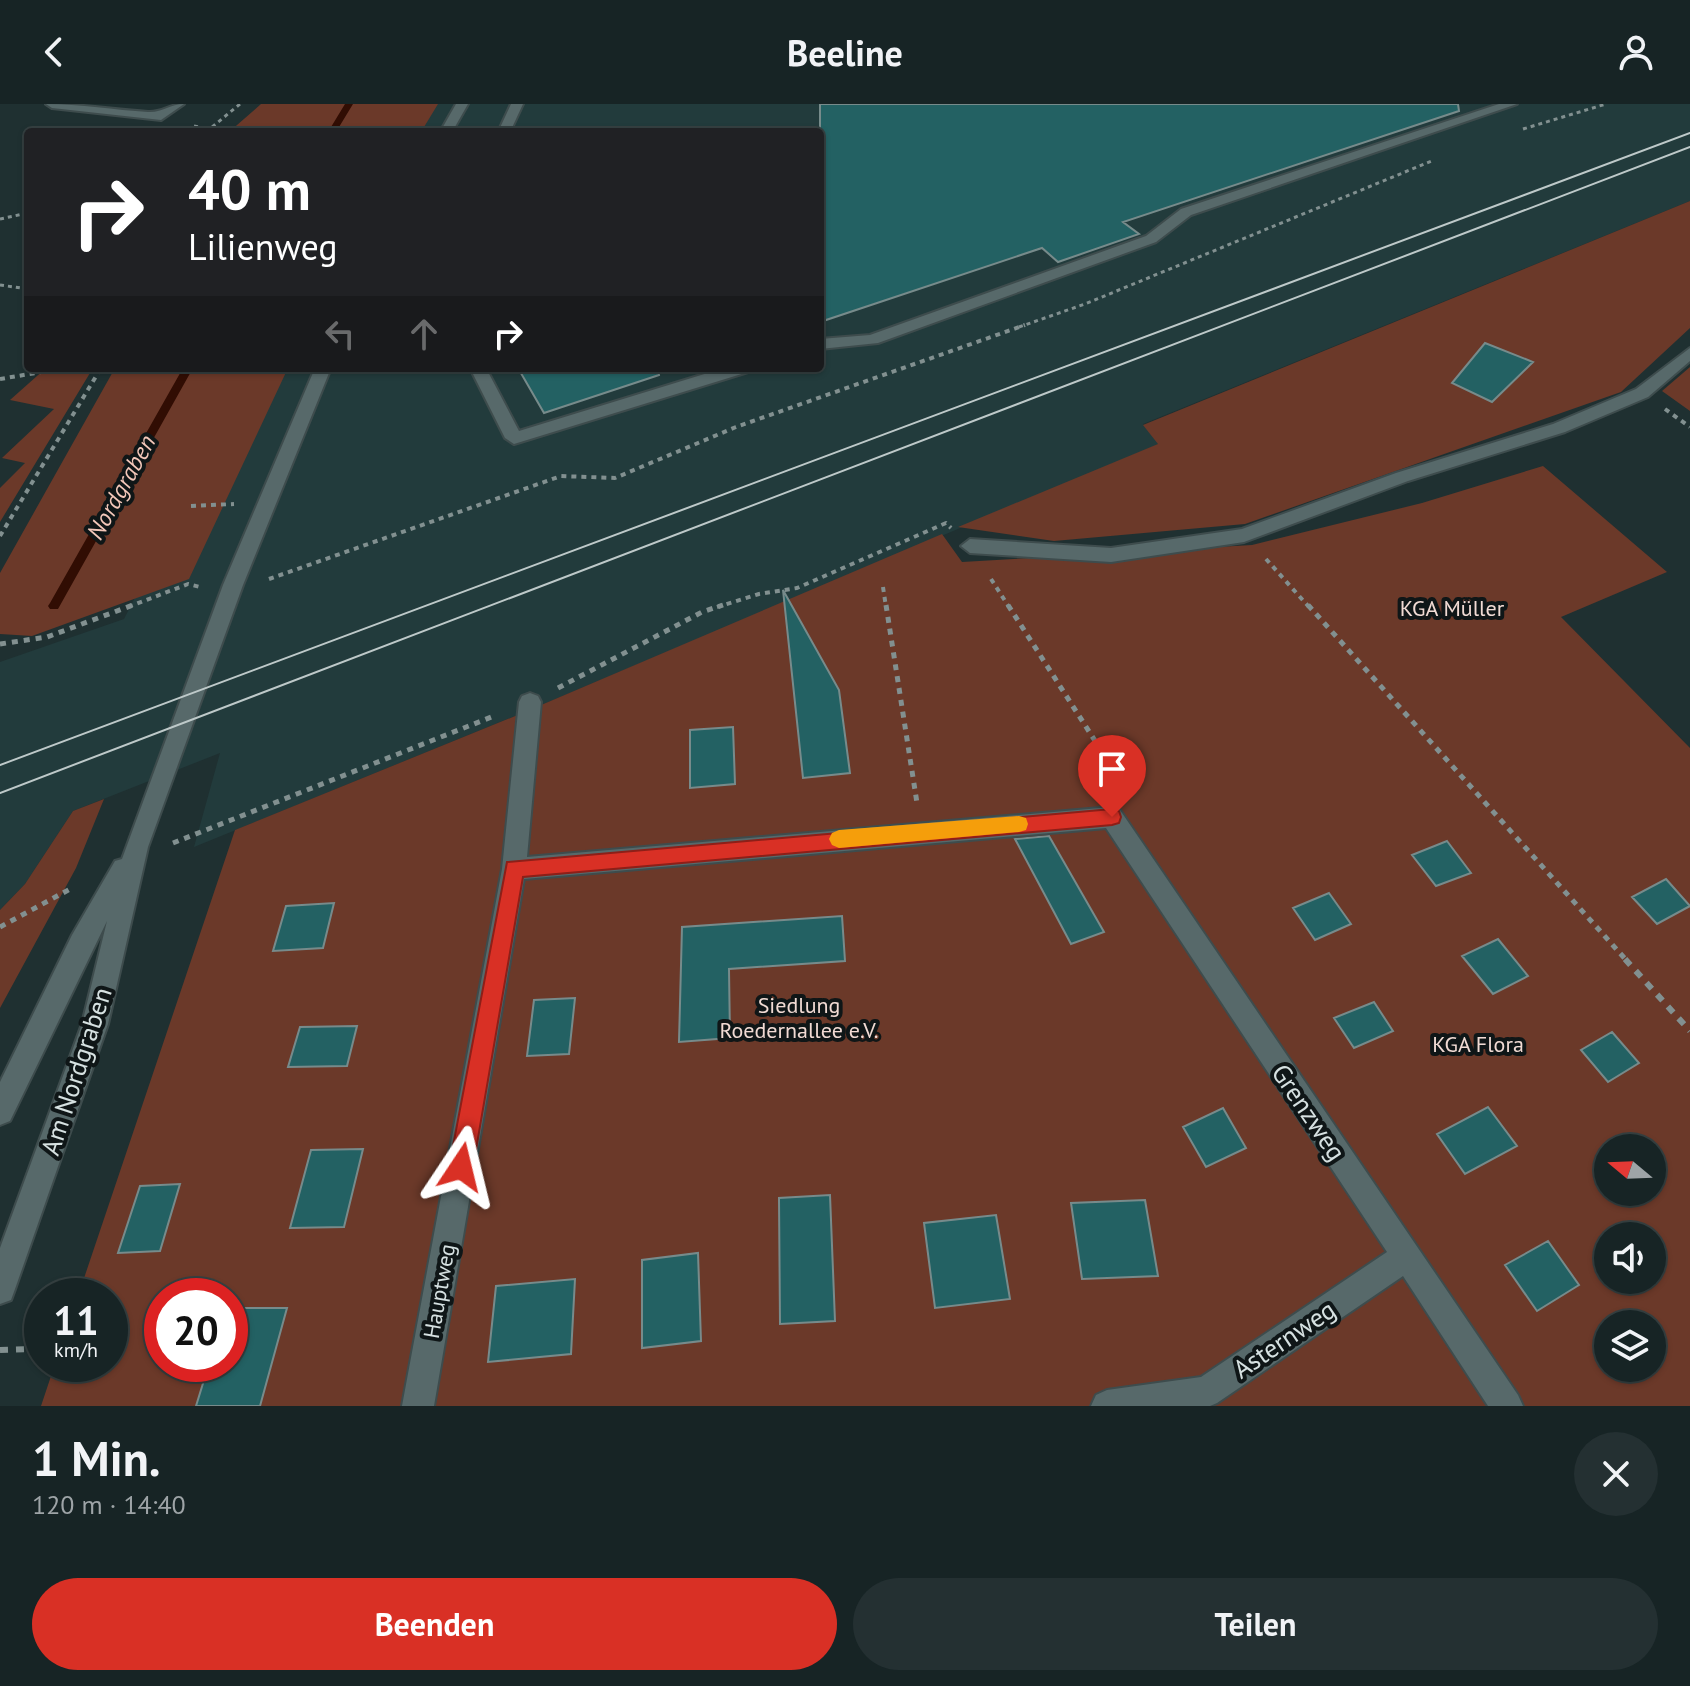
<!DOCTYPE html>
<html lang="de">
<meta charset="utf-8">
<style>
:root{--surface:#172425;--page:#243032;--text:#f1f3f6;--muted:#9ea4a7;--line:#364142;--accent:#d93025}
body{margin:0;font-family:"PT Sans",sans-serif;background:var(--page);color:var(--text);height:100vh;display:flex;flex-direction:column;font-size:30px;white-space:nowrap}
*{box-sizing:border-box;margin:0}
p{font-size:26px;color:var(--muted)}
.icon{flex:none;width:44px;height:44px;fill:none;stroke:currentColor;stroke-width:2;stroke-linecap:round;stroke-linejoin:round}
.map{position:relative;height:1302px;overflow:hidden}
.panel{display:flex;flex-direction:column;background:var(--surface);flex:1}
.panel>*{flex:none}
.hud{position:absolute;left:24px;top:24px;width:800px;height:244px;border-radius:8px;box-shadow:0 2px 6px #0004,0 0 0 2px var(--line);background:#202124;color:#fff;overflow:hidden}
.needle{width:52px;rotate:289deg}
.fabs{position:absolute;left:1594px;top:1030px;display:grid;gap:16px}
.fabs a{display:grid;place-items:center;width:72px;height:72px;border-radius:50%;background:var(--surface);box-shadow:0 2px 6px #0004,0 0 0 2px var(--line);font-size:40px}
.speed{position:absolute;left:24px;top:1174px;display:flex;gap:16px;font-size:40px;font-weight:700;text-align:center}
.speed>*{display:grid;place-content:center;width:104px;height:104px;border-radius:50%;background:var(--surface);box-shadow:0 2px 6px #0004,0 0 0 2px var(--line);line-height:1}
.speed small{font-size:20px;font-weight:400}
.speed .limit{border:12px solid #d22;background:#fff;color:#111}
.pin{position:absolute;display:grid;place-items:center;width:68px;height:68px;color:#fff;margin:-82px -34px;border-radius:50% 50% 50% 0;rotate:-45deg;box-shadow:0 0 8px #0007}
.pin .icon{rotate:45deg}
.me{position:absolute;width:88px;margin:-44px;rotate:10deg;stroke-linejoin:round;filter:drop-shadow(0 0 6px #0008)}
.turn{display:flex;align-items:center;gap:28px;height:168px;padding:0 32px;font-size:36px}
.turn .icon{width:104px;height:104px;stroke-width:2.5}
.turn b{display:block;font-size:56px;line-height:68px}
.lanes{display:flex;align-items:center;height:76px;padding:0 32px;background:#0003;justify-content:center;gap:40px;direction:ltr}
.lanes .off{opacity:.35}
.round{display:grid;place-items:center;flex:none;width:84px;height:84px;border-radius:42px;background:var(--page)}
.overview{display:flex;align-items:center;justify-content:space-between;height:136px;padding:0 32px}
h1{font-size:48px;font-weight:700;line-height:60px}
.cta{display:flex;gap:16px;margin-top:auto;padding:16px 32px}
.cta a{flex:1;height:92px;border-radius:48px;background:var(--accent);color:#fff;font-size:32px;font-weight:700;line-height:92px;text-align:center}
.cta a+a{background:var(--page);color:var(--text)}
header{display:flex;justify-content:space-between;align-items:center;height:104px;padding:0 32px;background:var(--surface);font-size:36px;font-weight:700}
.map>svg:first-child{display:block}
.built{fill:#223b3c}
.green{fill:#6b3929;fill-rule:evenodd}
.lines{fill:none;stroke-linecap:round;stroke-linejoin:round}
.stream{fill:#310d03;fill-rule:evenodd}
.building{fill:#236163;stroke:#778b8b;stroke-width:2}
.service-casing{stroke:#3e4c4d;stroke-width:4}
.minor-casing{stroke:#3e4c4d;stroke-width:4}
.path-far3{stroke:#829090;stroke-width:3;stroke-dasharray:4 4;stroke-linecap:butt}
.path-far2{stroke:#829090;stroke-width:4;stroke-dasharray:5 5;stroke-linecap:butt}
.path-far1{stroke:#829090;stroke-width:5;stroke-dasharray:6 6;stroke-linecap:butt}
.path{stroke:#829090;stroke-width:6;stroke-dasharray:8 8;stroke-linecap:butt}
.service{fill:#57696a;fill-rule:evenodd}
.minor{fill:#57696a;fill-rule:evenodd}
.tram{stroke:#bec9c9;stroke-width:2}
.route{fill:#d93025;stroke:#8d1f18;stroke-width:2}
.slow{fill:#f59e0b}
.labels{text-anchor:middle;dominant-baseline:central;stroke-width:8;stroke-linejoin:round;paint-order:stroke}
.park-label{font-size:22px;fill:#f1dbd4;stroke:#0f1617}
.street-label{font-size:22px;fill:#d6e1e1;stroke:#0f1617}
.water-label{font-size:24px;font-style:italic;fill:#f3c7b9;stroke:#0f1617}
.near-street-label{font-size:26px;fill:#d6e1e1;stroke:#0f1617}
</style>
<header><svg class="icon" aria-label="back" viewBox="0 0 24 24"><path d="M15 5l-7 7 7 7"/></svg>Beeline<svg class="icon" aria-label="person" viewBox="0 0 24 24"><circle cx="12" cy="8" r="4"/><path d="M4 21q1-7 8-7t8 7"/></svg></header>
<div class="map">
<svg width="1690" height="1302" viewBox="0 0 1690 1302">
<rect width="100%" height="100%" fill="#1f3031"/>
<!-- built -->
<path class="built" d="M 407,0 L 1690,0 L 1690,97 L 1143,320 L 1159,340 L 520,610 L 194,743 L 220,649 L 73,707 L 25,780 L 0,806 L 0,558 L 124,515 L 253,264 L 820,264 L 820,28 L 390,28 Z"/>
<!-- green -->
<path class="green" d="M 261,0 L 438,0 L 421,28 L 229,28 Z
M 1690,97 L 1690,224 L 1621,288 L 1245,420 L 1054,437 L 958,423 L 1158,340 L 1143,321 Z
M 1690,263 L 1690,307 L 1662,287 Z
M 46,264 L 93,264 L 0,418 L 0,384 L 25,359 L 2,354 L 54,305 L 10,296 Z
M 115,264 L 288,264 L 189,475 L 32,532 L 0,530 L 0,469 Z
M 1543,362 L 1667,468 L 1561,513 L 1690,644 L 1690,1302 L 41,1302 L 55,1260 L 110,1260 L 110,1192 L 78,1192 L 235,726 L 520,610 L 942,430 L 962,458 L 1252,441 L 1422,399 ZM 1608,1044 L 1652,1044 L 1652,1088 L 1608,1088 ZM 1608,1132 L 1652,1132 L 1652,1176 L 1608,1176 ZM 162,1192 L 230,1192 L 230,1260 L 162,1260 ZM 1608,1220 L 1652,1220 L 1652,1264 L 1608,1264 Z
M 104,695 L 76,764 L 0,904 L 0,806 L 25,780 L 73,707 Z"/>
<g class="lines">
<!-- stream -->
<path class="stream" d="M 345,0 L 353,0 L 336,28 L 328,28 Z
M 183,264 L 193,264 L 58,505 L 50,505 L 48,502 L 50,499 Z"/>
</g>
<!-- building -->
<path class="building" d="M 820,0 L 1458,0 L 1459,7 L 1123,118 L 1139,130 L 1058,158 L 1042,144 L 820,218 Z
M 1485,239 L 1533,258 L 1492,298 L 1452,279 Z
M 518,264 L 658,264 L 659,271 L 544,309 Z
M 783,486 L 839,586 L 850,669 L 803,674 Z
M 733,623 L 735,680 L 690,684 L 690,626 Z
M 1049,732 L 1104,828 L 1071,840 L 1015,735 Z
M 1447,737 L 1471,769 L 1436,782 L 1412,751 Z
M 1666,775 L 1690,802 L 1657,820 L 1632,793 Z
M 1329,789 L 1351,820 L 1315,836 L 1293,804 Z
M 334,799 L 323,844 L 273,847 L 286,802 Z
M 842,812 L 845,857 L 729,865 L 730,934 L 679,938 L 682,823 Z
M 1498,835 L 1528,872 L 1493,890 L 1462,852 Z
M 575,894 L 569,950 L 527,952 L 534,896 Z
M 1374,898 L 1393,927 L 1354,944 L 1334,914 Z
M 357,922 L 347,962 L 288,963 L 300,923 Z
M 1612,928 L 1639,959 L 1608,978 L 1581,946 Z
M 1488,1003 L 1517,1042 L 1465,1070 L 1437,1030 Z
M 1223,1004 L 1246,1044 L 1206,1063 L 1183,1023 Z
M 363,1045 L 344,1123 L 290,1124 L 311,1046 Z
M 180,1080 L 160,1147 L 118,1149 L 140,1082 Z
M 830,1091 L 835,1217 L 780,1220 L 779,1094 Z
M 1145,1096 L 1158,1172 L 1082,1175 L 1071,1099 Z
M 996,1111 L 1010,1195 L 935,1204 L 924,1119 Z
M 1548,1137 L 1579,1181 L 1537,1207 L 1505,1161 Z
M 698,1149 L 701,1237 L 642,1244 L 642,1156 Z
M 575,1175 L 571,1250 L 488,1258 L 496,1182 Z
M 230,1204 L 287,1204 L 260,1302 L 196,1302 L 209,1260 L 230,1260 Z"/>
<g class="lines">
<defs>
<path id="service" d="M 46,0 C 81,0 114,6 148,8 C 162,9 170,0 184,0 L 161,16 L 52,4 Z
M 511,0 L 523,0 L 510,28 L 498,28 Z
M 1499,0 L 1517,0 L 1191,111 L 1156,138 L 878,239 L 820,245 L 820,235 L 870,231 L 1146,132 L 1181,105 Z
M 1690,244 L 1690,257 L 1648,293 L 1565,328 L 1408,377 L 1244,438 L 1111,458 L 970,449 L 961,442 L 970,435 L 1111,444 L 1242,425 L 1396,369 L 1553,320 L 1636,285 Z
M 470,264 L 486,264 L 519,327 L 724,264 L 750,264 L 748,268 L 514,340 L 505,334 Z
M 530,589 L 538,592 L 541,598 L 527,753 L 1112,703 L 1120,706 L 1518,1291 L 1523,1302 L 1488,1302 L 1403,1172 L 1217,1299 L 1210,1302 L 1091,1302 L 1096,1291 L 1107,1286 L 1201,1273 L 1387,1148 L 1106,724 L 524,775 L 434,1302 L 402,1302 L 502,765 L 519,598 L 522,592 Z"/>
<path id="minor" d="M 456,0 L 468,0 L 452,28 L 440,28 Z
M 315,264 L 331,264 L 243,481 L 148,743 L 108,920 L 15,1185 L 11,1196 L 0,1200 L 0,1144 L 82,920 L 107,817 L 10,1017 L 0,1021 L 0,978 L 72,831 L 115,757 L 122,755 L 223,481 Z"/>
</defs>
<!-- service casing -->
<use href="#service" class="service-casing"/>
<!-- minor casing -->
<use href="#minor" class="minor-casing"/>
<!-- path-far3 -->
<path class="path-far3" d="M 194,22 L 210,25
M 1523,25 L 1606,0
M 206,28 L 240,0
M 0,115 L 28,109
M 0,181 L 28,185
M 1019,223 L 1085,200 L 1434,56"/>
<!-- path-far2 -->
<path class="path-far2" d="M 0,275 L 65,264
M 1665,305 L 1690,323
M 191,402 L 234,400
M 0,432 L 101,264
M 1266,455 L 1309,503
M 269,475 L 561,372 L 615,374 L 736,323 L 1025,221
M 991,475 L 1009,503
M 883,483 L 886,503
M 128,503 L 188,480 L 200,483
M 717,503 L 759,490 L 797,484 L 946,419 L 951,424"/>
<!-- path-far1 -->
<path class="path-far1" d="M 886,501 L 917,699
M 1008,501 L 1124,682
M 1308,501 L 1627,857
M 0,540 L 47,533 L 133,501
M 558,584 L 702,508 L 723,501
M 173,739 L 494,612
M 0,823 L 72,784"/>
<!-- path -->
<path class="path" d="M 1625,855 L 1690,927
M 0,1246 L 32,1245"/>
<!-- service -->
<use href="#service" class="service"/>
<!-- minor -->
<use href="#minor" class="minor"/>
<!-- tram -->
<path class="tram" d="M 0,661 L 1690,29
M 0,689 L 1690,43"/>
</g>
<!-- route -->
<path class="route" d="M 1112,705 L 1119,707 L 1121,713 L 1119,719 L 1112,721 L 523,773 L 473,1063 L 469,1071 L 461,1075 L 453,1071 L 449,1063 L 507,758 Z"/>
<!-- slow -->
<path class="slow" d="M 1019,712 L 1026,714 L 1028,720 L 1026,726 L 1019,728 L 839,744 L 832,741 L 829,735 L 832,729 L 839,726 Z"/>
<g class="labels">
<!-- park labels -->
<g class="park-label">
<text x="1452" y="504">KGA Müller</text>
<text x="799" y="901">Siedlung<tspan x="799" dy="25">Roedernallee e.V.</tspan></text>
<text x="1478" y="940">KGA Flora</text>
</g>
<!-- street labels -->
<g class="street-label">
<text transform="translate(439 1187) rotate(-80)">Hauptweg</text>
</g>
<!-- water labels -->
<g class="water-label">
<text transform="translate(121 383) rotate(-61)">Nordgraben</text>
</g>
<!-- near-street labels -->
<g class="near-street-label">
<text transform="translate(76 967) rotate(-72)">Am Nordgraben</text>
<text transform="translate(1309 1008) rotate(56)">Grenzweg</text>
<text transform="translate(1284 1235) rotate(-34)">Asternweg</text>
</g>
</g>
</svg>
<div class="fabs">
<a><svg class="needle" viewBox="-14 -14 28 28"><path d="M0-13l5 13h-10z" fill="#e53935"/><path d="M0 13l5-13h-10z" fill="#9ea4a7"/></svg></a>
<a><svg class="icon" aria-label="sound" viewBox="0 0 24 24"><path d="M4 9h4l5-4v14l-5-4H4zM17 9q2 3 0 6"/></svg></a>
<a><svg class="icon" aria-label="layers" viewBox="0 0 24 24"><path d="M12 4l9 5-9 5-9-5zM3 14l9 5 9-5"/></svg></a>
</div>
<div class="speed"><div>11<small>km/h</small></div><div class="limit">20</div></div>
<div class="pin" style="left:1112px;top:713px;background:#d93025"><svg class="icon" aria-label="arrive" viewBox="0 0 24 24"><path d="M6 21V4h12l-3 4 3 4H6"/></svg></div>
<svg class="me" style="left:461px;top:1063px" viewBox="-20 -20 40 40"><path d="M0-17L14 15 0 8-14 15z" fill="#d93025" stroke="#fff" stroke-width="4"/></svg>
<div class="hud">
<div class="turn"><svg class="icon" aria-label="right" viewBox="0 0 24 24"><path d="M7 20v-9h11M14 6l5 5-5 5"/></svg><div><b>40 m</b>Lilienweg</div></div>
<div class="lanes"><svg class="icon off" aria-label="left" viewBox="0 0 24 24"><path d="M17 20v-9H6M10 6l-5 5 5 5"/></svg><svg class="icon off" aria-label="ahead" viewBox="0 0 24 24"><path d="M12 20V5M6 11l6-6 6 6"/></svg><svg class="icon" aria-label="right" viewBox="0 0 24 24"><path d="M7 20v-9h11M14 6l5 5-5 5"/></svg></div>
</div>
</div>
<section class="panel">
<div class="overview"><div><h1>1 Min.</h1><p>120 m · 14:40</p></div><a class="round"><svg class="icon" aria-label="close" viewBox="0 0 24 24"><path d="M6 6l12 12M18 6L6 18"/></svg></a></div>
<div class="cta"><a>Beenden</a><a>Teilen</a></div>
</section>
